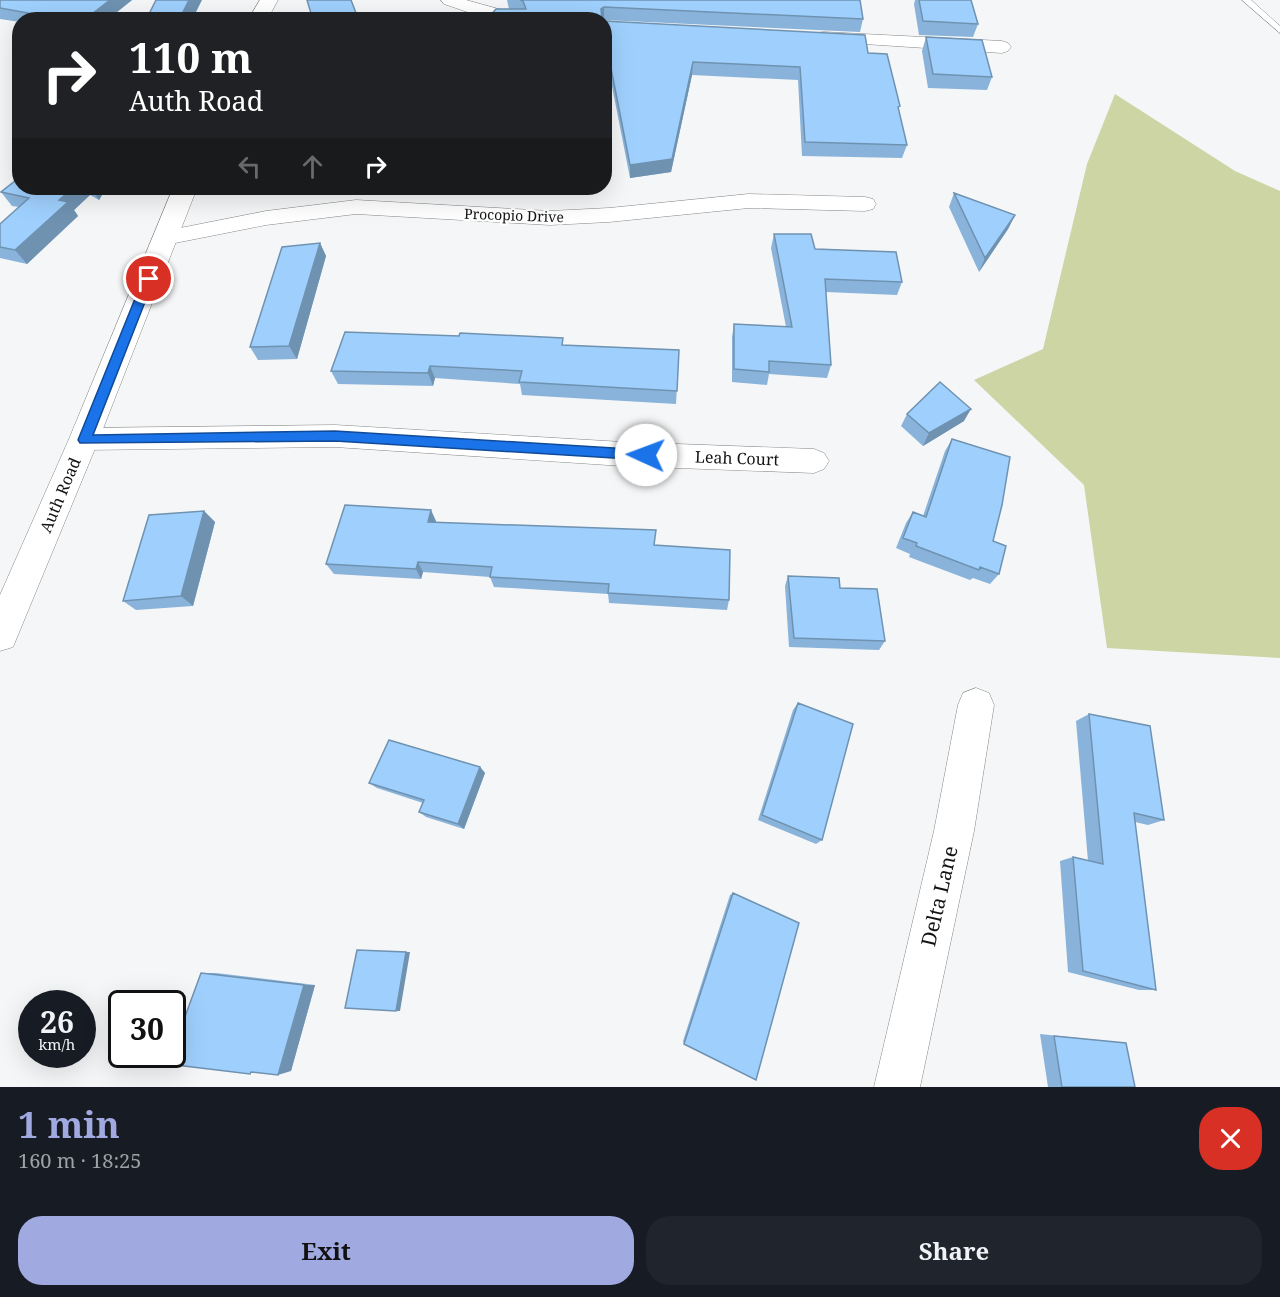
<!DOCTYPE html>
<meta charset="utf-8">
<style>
:root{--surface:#171b24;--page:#20242c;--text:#f1f3f6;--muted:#9ea1a6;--accent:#a1aae0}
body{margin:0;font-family:"Noto Serif",serif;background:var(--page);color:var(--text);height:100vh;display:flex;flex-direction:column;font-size:22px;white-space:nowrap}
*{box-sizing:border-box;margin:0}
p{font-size:20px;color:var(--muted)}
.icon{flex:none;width:33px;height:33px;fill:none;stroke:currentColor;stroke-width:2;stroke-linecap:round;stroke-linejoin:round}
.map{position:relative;height:1087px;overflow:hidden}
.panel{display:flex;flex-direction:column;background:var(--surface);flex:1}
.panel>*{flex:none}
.banner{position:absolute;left:12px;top:12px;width:600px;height:183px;border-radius:24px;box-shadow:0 6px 24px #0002;background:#202124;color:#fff;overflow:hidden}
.speed{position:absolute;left:18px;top:990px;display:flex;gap:12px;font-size:30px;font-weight:700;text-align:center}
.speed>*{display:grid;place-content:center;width:78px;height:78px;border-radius:50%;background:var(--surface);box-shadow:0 6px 24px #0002;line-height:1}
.speed small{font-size:15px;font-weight:400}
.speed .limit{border:3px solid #111;border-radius:9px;background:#fff;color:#111}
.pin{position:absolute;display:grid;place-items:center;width:51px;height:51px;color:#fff;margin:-26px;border:3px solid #fff;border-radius:50%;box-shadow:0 2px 6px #0007}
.me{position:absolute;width:66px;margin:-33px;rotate:272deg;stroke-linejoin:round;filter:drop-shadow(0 0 4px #0008)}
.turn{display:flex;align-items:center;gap:21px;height:126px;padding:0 18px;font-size:27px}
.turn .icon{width:78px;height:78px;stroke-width:2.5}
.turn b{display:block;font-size:42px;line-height:51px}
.lanes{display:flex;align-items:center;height:57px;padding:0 18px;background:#0003;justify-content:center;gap:30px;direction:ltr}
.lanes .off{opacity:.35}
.round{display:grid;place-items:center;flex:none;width:63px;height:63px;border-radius:24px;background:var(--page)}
.headline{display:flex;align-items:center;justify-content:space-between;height:102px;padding:0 18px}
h1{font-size:36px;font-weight:700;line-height:45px;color:var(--accent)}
.action{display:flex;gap:12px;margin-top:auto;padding:12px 18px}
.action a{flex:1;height:69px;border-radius:24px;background:var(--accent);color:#111;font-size:24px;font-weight:700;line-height:69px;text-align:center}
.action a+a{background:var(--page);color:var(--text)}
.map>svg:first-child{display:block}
.green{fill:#cdd5a5}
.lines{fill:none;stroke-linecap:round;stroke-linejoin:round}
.lane-casing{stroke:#858687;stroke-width:1}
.street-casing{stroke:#858687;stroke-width:1}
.secondary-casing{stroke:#858687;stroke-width:1}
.lane{fill:#fff;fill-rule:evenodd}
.street{fill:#fff;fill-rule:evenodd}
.secondary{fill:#fff;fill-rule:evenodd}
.wall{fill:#89b3da}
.shaded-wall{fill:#6f92b1}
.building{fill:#9fd0fd;stroke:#6f92b1;stroke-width:1.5}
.route{fill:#1a73e8;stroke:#114b97;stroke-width:1.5}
.labels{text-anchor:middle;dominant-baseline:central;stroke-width:4.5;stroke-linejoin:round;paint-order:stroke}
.far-street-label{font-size:14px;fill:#121313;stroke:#fff}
.street-label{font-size:16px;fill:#121313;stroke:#fff}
.near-street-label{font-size:20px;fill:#121313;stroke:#fff}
</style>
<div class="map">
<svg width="1280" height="1087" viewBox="0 0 1280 1087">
<rect width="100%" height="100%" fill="#f5f6f7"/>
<!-- green -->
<path class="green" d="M 1115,94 L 1235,171 L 1280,191 L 1280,658 L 1107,648 L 1084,485 L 974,380 L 1043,349 L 1087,164 Z"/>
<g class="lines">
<defs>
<path id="lane" d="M 1242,0 L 1251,0 L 1280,26 L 1280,33 Z"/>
<path id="street" d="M 441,0 L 466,0 L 524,16 L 526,20 L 491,20 L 444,4 Z
M 824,32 L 1002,41 L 1008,43 L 1011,47 L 1008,51 L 1002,53 L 818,41 L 815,37 L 818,33 Z
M 749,194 L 865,197 L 873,199 L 876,204 L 873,209 L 865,211 L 749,208 L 609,222 L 550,225 L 356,214 L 266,225 L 165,245 L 157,243 L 153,238 L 157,233 L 165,231 L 266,211 L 356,200 L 550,211 L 609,208 Z
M 335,425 L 623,442 L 814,449 L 824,453 L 829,461 L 824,469 L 814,473 L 623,466 L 335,447 L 84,450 L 74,447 L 70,439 L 74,431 L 84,428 Z
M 976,688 L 989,693 L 994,705 L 974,831 L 920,1087 L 874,1087 L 934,831 L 958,705 L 963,693 Z"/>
<path id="secondary" d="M 260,0 L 278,0 L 267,20 L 248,20 Z
M 173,188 L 197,188 L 99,439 L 18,635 L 13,647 L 0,651 L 0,595 L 69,439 Z"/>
</defs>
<!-- lane casing -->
<use href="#lane" class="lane-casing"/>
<!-- street casing -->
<use href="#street" class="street-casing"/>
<!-- secondary casing -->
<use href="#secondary" class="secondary-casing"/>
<!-- lane -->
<use href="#lane" class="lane"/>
<!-- street -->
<use href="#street" class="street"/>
<!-- secondary -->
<use href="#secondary" class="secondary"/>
</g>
<!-- wall -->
<path class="wall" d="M 0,0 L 132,0 L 107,20 L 20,20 L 20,22 L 0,19 Z
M 507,0 L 860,0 L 863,19 L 860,32 L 604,20 L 486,20 L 509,9 Z
M 915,0 L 971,0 L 978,24 L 973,37 L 919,35 L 914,4 Z
M 604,21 L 868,53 L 899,111 L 907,145 L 902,158 L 802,156 L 798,80 L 692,75 L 671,172 L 630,178 L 609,71 L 604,70 Z
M 926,37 L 992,77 L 987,90 L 928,88 L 922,51 Z
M 20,188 L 106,188 L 99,200 L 90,195 L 74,210 L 78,216 L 27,264 L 0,258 L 0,247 L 19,207 L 12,206 L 1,192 Z
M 954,193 L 1015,215 L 1008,229 L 979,272 L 949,207 Z
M 774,234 L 902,282 L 897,295 L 826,292 L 831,365 L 827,378 L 769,374 L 767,385 L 732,382 L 732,337 L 734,324 L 786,327 L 771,248 Z
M 320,243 L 326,256 L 297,359 L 258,360 L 250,347 Z
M 564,345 L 679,350 L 676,404 L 522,395 L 520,384 L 435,378 L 433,386 L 338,384 L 331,371 Z
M 907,414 L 964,421 L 923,446 L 901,426 Z
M 952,439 L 993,541 L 999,574 L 990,584 L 973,578 L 970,580 L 909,557 L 910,554 L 896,548 L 906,523 L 913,512 L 923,516 L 945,451 Z
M 204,511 L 215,522 L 193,606 L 136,610 L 123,601 Z
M 436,521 L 436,522 L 655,545 L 729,600 L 727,610 L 609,603 L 608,594 L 494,587 L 490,577 L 423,572 L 421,579 L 334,574 L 326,564 Z
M 788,576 L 840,588 L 885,641 L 879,650 L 789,647 L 785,586 Z
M 798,703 L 822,840 L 816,844 L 758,820 L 793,710 Z
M 1089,714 L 1164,820 L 1148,825 L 1135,822 L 1156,990 L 1139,990 L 1068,972 L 1060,861 L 1073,857 L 1088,861 L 1076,721 Z
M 480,767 L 485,773 L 464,829 L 426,817 L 419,812 L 423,803 L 377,788 L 369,783 Z
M 733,893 L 684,1044 L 683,1041 L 730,895 Z
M 201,973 L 216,973 L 315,985 L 291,1071 Z
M 1040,1034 L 1126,1043 L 1135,1087 L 1048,1087 Z"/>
<!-- shaded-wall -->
<path class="shaded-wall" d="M 110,0 L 132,0 L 107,20 L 84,20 Z
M 189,0 L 202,0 L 192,20 L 179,20 Z
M 604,7 L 604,20 L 601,20 L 601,9 Z
M 356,13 L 358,20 L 353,20 Z
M 693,62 L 692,75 L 671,172 L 630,178 L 630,165 Z
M 73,188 L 85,188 L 90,195 L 74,210 L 78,216 L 27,264 L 15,250 L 59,200 Z
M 91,188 L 106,188 L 99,200 Z
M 1015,215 L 1008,229 L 979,272 L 985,258 Z
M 320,243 L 326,256 L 297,359 L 289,346 Z
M 430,366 L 435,378 L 433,386 L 428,373 Z
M 971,409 L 964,421 L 923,446 L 929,433 Z
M 431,510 L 436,521 L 433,533 L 428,522 Z
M 204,511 L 215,522 L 193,606 L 181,596 Z
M 418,562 L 423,572 L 421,579 L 416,569 Z
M 480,767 L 485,773 L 464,829 L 458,824 Z
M 406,952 L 410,952 L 400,1011 L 396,1011 Z
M 304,985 L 315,985 L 291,1071 L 278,1075 Z"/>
<!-- building -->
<path class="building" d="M 0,0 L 110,0 L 84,20 L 34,20 L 39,15 L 0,8 Z
M 156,0 L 189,0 L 179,20 L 146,20 Z
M 307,0 L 351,0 L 356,13 L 353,20 L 313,20 Z
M 520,0 L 860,0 L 863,19 L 604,7 L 601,9 L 602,20 L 486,20 L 496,9 L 526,9 L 523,1 Z
M 919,0 L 971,0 L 978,24 L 923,21 Z
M 425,16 L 434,19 L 437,17 L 444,20 L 419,20 Z
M 604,21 L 865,35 L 868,53 L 887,54 L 900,106 L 898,107 L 907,145 L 805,142 L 800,67 L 693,62 L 672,159 L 630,165 L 609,58 L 604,57 Z
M 926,37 L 982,40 L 992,77 L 933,74 Z
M 20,177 L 20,188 L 73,188 L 59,200 L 68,202 L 15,250 L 0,247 L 0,224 L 29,198 L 1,192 Z
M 954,193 L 1015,215 L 985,258 Z
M 774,234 L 811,234 L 815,249 L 896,252 L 902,282 L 825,279 L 831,365 L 769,361 L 769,372 L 734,369 L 734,324 L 792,327 Z
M 320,243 L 289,346 L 250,347 L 282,247 Z
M 345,332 L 459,336 L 460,333 L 563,338 L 562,345 L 679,350 L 677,391 L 519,382 L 522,371 L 430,366 L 428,373 L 331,371 Z
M 940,382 L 971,409 L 929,433 L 907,414 Z
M 952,439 L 1010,457 L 1002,505 L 993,541 L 1006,546 L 999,574 L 980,567 L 979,570 L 916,546 L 917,543 L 903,538 L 913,512 L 926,517 Z
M 345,505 L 431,510 L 428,522 L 656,530 L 654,545 L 730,550 L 729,600 L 608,593 L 609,584 L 490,577 L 492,567 L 418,562 L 416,569 L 326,564 Z
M 204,511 L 181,596 L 123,601 L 149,515 Z
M 788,576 L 839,578 L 840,588 L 877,589 L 885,641 L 794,638 Z
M 798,703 L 853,724 L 822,840 L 762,815 Z
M 1089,714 L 1150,726 L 1164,820 L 1134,813 L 1156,990 L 1083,971 L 1073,857 L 1103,864 Z
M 389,740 L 480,767 L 458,824 L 419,812 L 424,800 L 369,783 Z
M 733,893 L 799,923 L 756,1080 L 684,1044 Z
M 357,950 L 406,952 L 396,1011 L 345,1008 Z
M 201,973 L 304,985 L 278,1075 L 251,1072 L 250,1074 L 168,1064 L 171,1054 L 172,1054 L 172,1052 Z
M 1054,1036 L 1126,1043 L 1135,1087 L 1062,1087 Z"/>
<!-- route -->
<path class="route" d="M 149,275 L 154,279 L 93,435 L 335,431 L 646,450 L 653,455 L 646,460 L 335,441 L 80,443 L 78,440 L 143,279 Z"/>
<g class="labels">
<!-- far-street labels -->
<g class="far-street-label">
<text transform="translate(514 215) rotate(2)">Procopio Drive</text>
</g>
<!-- street labels -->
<g class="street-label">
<text transform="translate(737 458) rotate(2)">Leah Court</text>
<text transform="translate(60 495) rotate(-67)">Auth Road</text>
</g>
<!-- near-street labels -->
<g class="near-street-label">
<text transform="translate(939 896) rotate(-77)">Delta Lane</text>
</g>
</g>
</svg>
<div class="speed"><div>26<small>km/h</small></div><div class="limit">30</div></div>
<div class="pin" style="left:149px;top:279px;background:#d93025"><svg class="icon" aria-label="arrive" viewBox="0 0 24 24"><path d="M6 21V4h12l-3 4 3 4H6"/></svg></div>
<svg class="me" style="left:646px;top:455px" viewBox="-20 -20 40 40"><circle r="19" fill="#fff"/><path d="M0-13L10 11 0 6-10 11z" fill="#1a73e8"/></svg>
<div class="banner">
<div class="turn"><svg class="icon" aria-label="right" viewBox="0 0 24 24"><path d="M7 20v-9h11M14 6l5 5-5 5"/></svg><div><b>110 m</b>Auth Road</div></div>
<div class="lanes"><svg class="icon off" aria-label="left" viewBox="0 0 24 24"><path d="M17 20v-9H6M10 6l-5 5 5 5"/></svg><svg class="icon off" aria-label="ahead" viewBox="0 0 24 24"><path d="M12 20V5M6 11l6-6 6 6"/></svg><svg class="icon" aria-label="right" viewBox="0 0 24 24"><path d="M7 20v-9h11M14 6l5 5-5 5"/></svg></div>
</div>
</div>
<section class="panel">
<div class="headline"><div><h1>1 min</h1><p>160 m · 18:25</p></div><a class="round" style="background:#d93025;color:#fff"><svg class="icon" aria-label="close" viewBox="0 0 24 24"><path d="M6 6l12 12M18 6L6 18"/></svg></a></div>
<div class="action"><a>Exit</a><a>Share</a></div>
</section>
